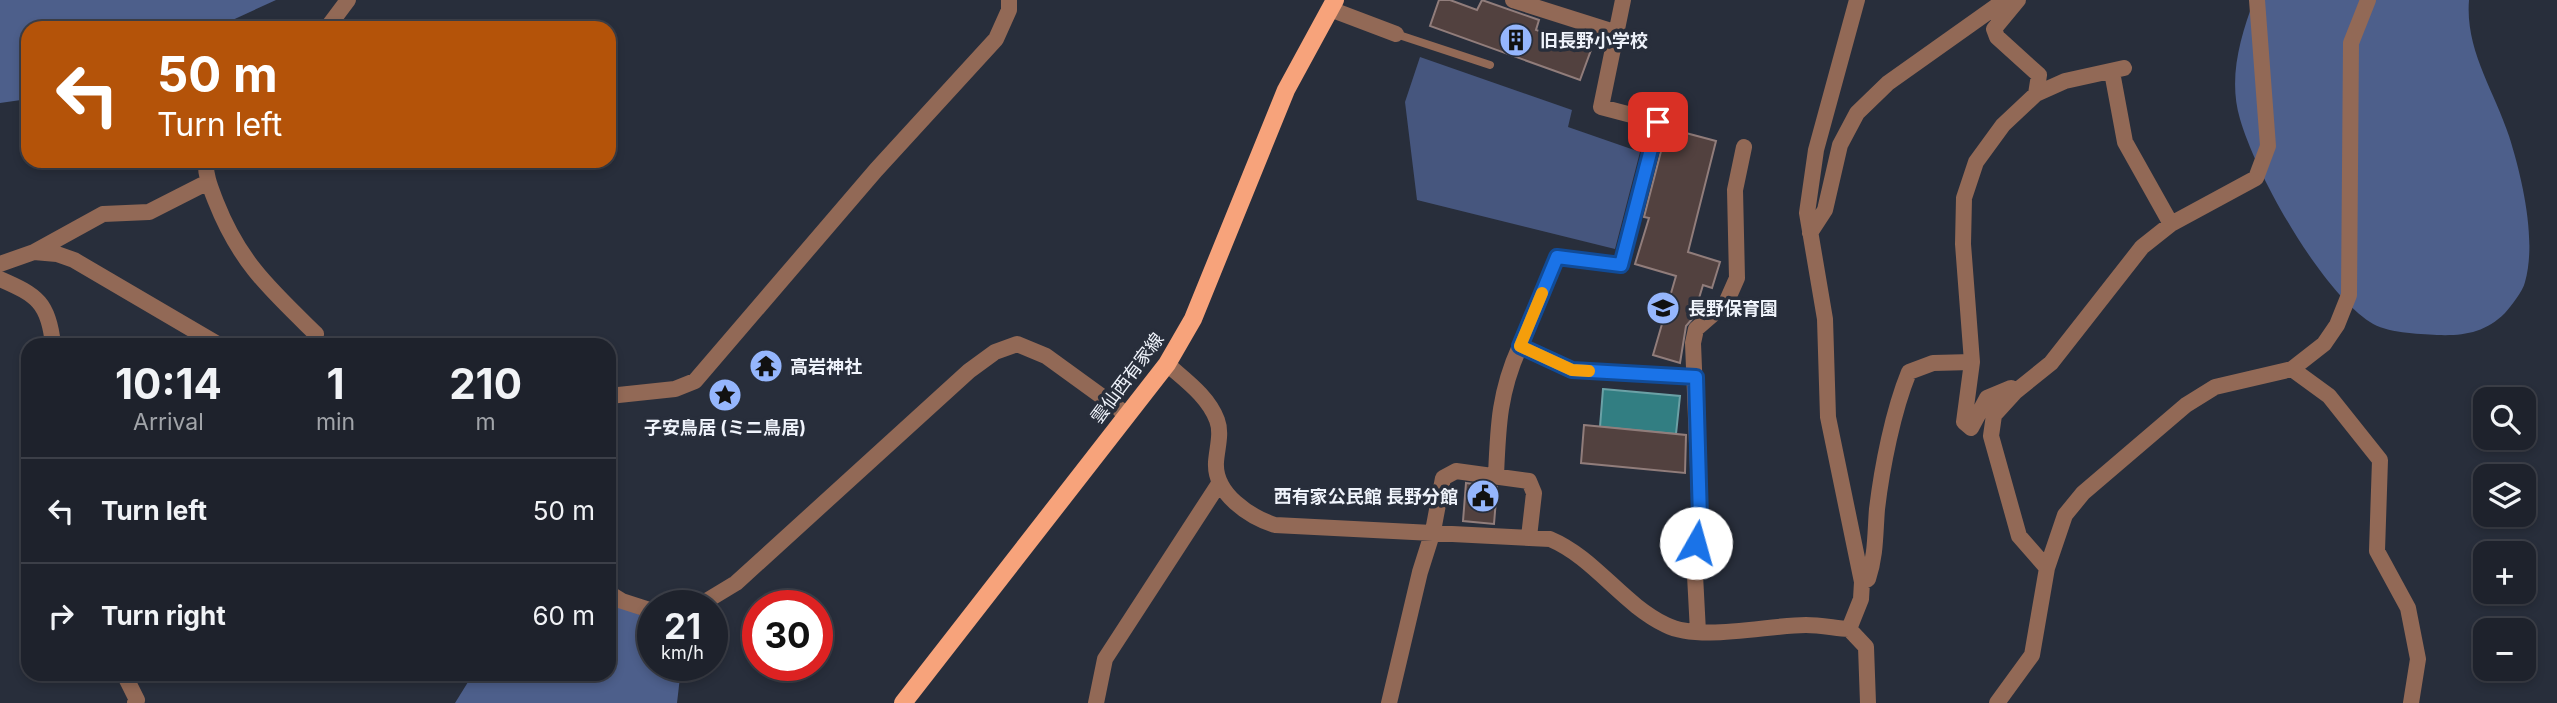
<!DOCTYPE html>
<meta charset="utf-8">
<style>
:root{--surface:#1e222c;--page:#2b2f38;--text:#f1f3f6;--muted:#a1a4a9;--line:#3c3f48}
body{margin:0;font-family:Inter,"Noto Sans JP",sans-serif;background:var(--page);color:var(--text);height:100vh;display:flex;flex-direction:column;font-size:26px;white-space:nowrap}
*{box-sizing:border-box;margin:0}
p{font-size:23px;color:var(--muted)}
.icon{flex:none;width:38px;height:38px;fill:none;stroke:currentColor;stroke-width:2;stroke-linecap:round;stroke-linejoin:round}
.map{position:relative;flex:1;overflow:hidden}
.sheet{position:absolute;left:21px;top:338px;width:595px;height:343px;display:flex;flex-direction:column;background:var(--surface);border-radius:21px;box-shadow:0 4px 10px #0003,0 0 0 2px var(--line)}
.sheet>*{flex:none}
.guide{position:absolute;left:21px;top:21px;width:595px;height:147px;border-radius:21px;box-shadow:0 4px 10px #0003,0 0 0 2px var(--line);background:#b45309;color:#fff;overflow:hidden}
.fabs{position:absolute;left:2473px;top:387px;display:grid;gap:14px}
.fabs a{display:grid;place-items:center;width:63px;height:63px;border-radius:14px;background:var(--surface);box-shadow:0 4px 10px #0003,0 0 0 2px var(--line);font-size:35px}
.speed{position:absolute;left:637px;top:590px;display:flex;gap:14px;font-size:35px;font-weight:700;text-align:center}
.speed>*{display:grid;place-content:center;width:91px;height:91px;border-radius:50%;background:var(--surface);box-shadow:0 4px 10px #0003,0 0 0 2px var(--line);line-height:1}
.speed small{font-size:18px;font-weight:400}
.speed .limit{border:10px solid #d22;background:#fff;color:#111}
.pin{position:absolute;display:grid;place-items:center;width:60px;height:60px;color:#fff;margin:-30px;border-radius:14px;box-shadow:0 4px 10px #0006}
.me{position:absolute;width:77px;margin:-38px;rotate:7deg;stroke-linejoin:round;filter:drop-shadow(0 0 5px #0008)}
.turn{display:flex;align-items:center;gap:24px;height:147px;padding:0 21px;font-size:32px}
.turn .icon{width:91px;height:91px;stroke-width:2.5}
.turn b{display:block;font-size:49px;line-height:60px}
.eta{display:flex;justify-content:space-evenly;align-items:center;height:119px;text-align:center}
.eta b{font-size:42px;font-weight:700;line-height:49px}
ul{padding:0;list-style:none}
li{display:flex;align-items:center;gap:21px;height:105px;padding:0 21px;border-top:2px solid var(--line)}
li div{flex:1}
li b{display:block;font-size:26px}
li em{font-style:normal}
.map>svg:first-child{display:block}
.green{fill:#46567e}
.forest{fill:#4d5f8b}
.water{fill:#327e82;stroke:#6ba1a6;stroke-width:2}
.building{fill:#52413f;stroke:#917d7b;stroke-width:2}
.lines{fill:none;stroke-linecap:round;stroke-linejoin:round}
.lane{stroke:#926956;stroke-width:8}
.street{stroke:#926956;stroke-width:16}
.primary{stroke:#f7a37b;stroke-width:18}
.route-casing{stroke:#114b97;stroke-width:18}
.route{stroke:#1a73e8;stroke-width:12}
.slow{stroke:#f59e0b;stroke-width:12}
.labels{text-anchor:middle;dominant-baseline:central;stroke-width:7;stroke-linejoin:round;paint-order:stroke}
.poi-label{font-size:18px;font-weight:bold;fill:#eff3fb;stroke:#282e3b;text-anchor:start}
.street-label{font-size:18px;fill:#eff3fb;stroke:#282e3b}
</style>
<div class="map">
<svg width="2557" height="703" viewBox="0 0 2557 703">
<rect width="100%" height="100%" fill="#282e3b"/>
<!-- green -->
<path class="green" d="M 1420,57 L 1572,110 L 1568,127 L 1640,152 L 1615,249 L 1417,200 L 1405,102 Z"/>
<!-- forest -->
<path class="forest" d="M 0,0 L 276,0 L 215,28 L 28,28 L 28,99 L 0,103 Z
M 2254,0 L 2469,0 C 2465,50 2494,90 2509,136 C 2522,177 2537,240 2525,282 C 2523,291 2511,306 2505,313 C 2485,333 2463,336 2437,335 C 2418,334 2386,333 2370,322 C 2320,289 2257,177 2240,119 C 2228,79 2240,38 2254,0 Z
M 617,604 L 640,615 L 653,629 L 653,665 L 674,665 L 680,677 L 677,703 L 455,703 L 473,674 L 609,674 L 609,605 Z"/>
<!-- water -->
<path class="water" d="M 1603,389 L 1680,396 L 1676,434 L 1600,427 Z"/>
<!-- building -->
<path class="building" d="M 1439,0 L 1450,0 L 1477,10 L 1482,0 L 1539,20 L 1536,30 L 1591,50 L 1580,80 L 1430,26 Z
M 1667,128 L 1716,141 L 1688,252 L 1720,262 L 1712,288 L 1703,285 L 1693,318 L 1686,326 L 1680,363 L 1653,355 L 1676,276 L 1635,264 L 1649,218 L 1644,217 Z
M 765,352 L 779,366 L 766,379 L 752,366 Z
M 1584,425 L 1686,435 L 1685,473 L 1581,463 Z
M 1466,483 L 1497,487 L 1494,524 L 1463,521 Z"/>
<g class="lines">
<!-- lane -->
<path class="lane" d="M 1396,34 L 1490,65"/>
<!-- street -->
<path class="street" d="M 1513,0 L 1617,33
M 1623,0 L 1601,107 L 1658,122 L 1621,265 L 1557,257 L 1520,346 L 1572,370 L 1696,377
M 2018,0 L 1994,29 L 1997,37 L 2039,75 L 2036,94
M 1330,9 L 1396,34
M 327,28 L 348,0
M 2112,72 L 2125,142 L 2171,224
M 206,161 C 205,176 211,189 216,202 C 240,263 271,290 316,334 L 314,345
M 1810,233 L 1825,210 L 1840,145 L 1857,113 L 1888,83 L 2005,0
M 34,252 L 57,254 L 74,260 L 219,345
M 0,264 L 34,252 L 103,214 L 149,212 L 208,182
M 0,279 C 37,295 49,303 53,345
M 1167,364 C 1185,380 1208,396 1217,420 C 1222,433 1217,448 1216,462 C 1214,494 1250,517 1275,525 L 1550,539 C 1595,558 1622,604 1666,625 C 1700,642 1768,625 1806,625 C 1820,625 1835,628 1849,629 L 1866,647 L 1868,703
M 2292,369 L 2329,396 L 2380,460 L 2377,551 L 2408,608 L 2418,659 L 2411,703
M 2015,392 L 2011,388 L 1987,398 L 1971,428 L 1964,422 L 1972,362 L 1963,244 L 1964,198 L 1976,162 L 2003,125 L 2036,94 L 2065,81 L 2124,68
M 609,396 L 675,389 L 695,381 L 876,170 L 996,39 L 1009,10 L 1009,0
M 1496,476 C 1498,427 1499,392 1520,346
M 2047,568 L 2019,536 L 1991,436 L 1994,415 L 2015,392 L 2051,363 L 2142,247 L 2171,224 L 2256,178 L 2268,146 L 2257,0
M 1862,582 L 1868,579 C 1876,555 1875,534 1877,509 C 1882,467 1893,411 1909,372 L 1933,363 L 1972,362
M 609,593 L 622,601 L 653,611
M 698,606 L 736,583 L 969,371 L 995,352 L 1017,344 L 1046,356 L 1126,414
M 1849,629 L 1861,599 L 1862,582 L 1828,417 L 1825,319 L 1807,213 L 1816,150 L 1857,0
M 1698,632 L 1694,556 L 1700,519 L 1693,343 L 1696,329 L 1726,303 L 1737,278 L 1735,190 L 1744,147
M 124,674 L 137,700 L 135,703
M 1096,703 L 1105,659 L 1220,482
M 1389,703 L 1420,572 L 1433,531 L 1443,478 L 1456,471 L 1529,481 L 1534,493 L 1529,537
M 1997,703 L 2032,655 L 2047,568 L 2065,515 L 2083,493 L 2186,405 L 2215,387 L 2292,369 L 2324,344 L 2337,325 L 2349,295 L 2351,43 L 2368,0"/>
<!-- primary -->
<path class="primary" d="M 903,703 L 1167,364 L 1193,319 L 1286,90 L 1335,0"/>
</g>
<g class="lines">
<defs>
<path id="route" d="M 1658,122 L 1621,265 L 1557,257 L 1520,346 L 1572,370 L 1696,377 L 1700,519 L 1696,543"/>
</defs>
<!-- route casing -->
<use href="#route" class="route-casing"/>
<!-- route -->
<use href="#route" class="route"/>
<!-- slow -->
<path class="slow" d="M 1542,293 L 1520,346 L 1572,370 L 1589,371"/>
</g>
<!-- icons -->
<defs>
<symbol id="building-disc" viewBox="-11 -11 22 22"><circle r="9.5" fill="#95b6fd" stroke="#282e3b"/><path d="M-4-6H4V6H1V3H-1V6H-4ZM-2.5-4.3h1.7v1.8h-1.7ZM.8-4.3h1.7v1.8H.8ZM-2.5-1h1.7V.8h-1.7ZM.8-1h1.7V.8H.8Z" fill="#111"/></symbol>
<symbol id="school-disc" viewBox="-11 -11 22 22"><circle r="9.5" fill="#95b6fd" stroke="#282e3b"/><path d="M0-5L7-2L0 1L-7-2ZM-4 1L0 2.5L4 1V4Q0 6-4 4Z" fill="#111"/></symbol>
<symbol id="temple-disc" viewBox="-11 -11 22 22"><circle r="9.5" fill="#95b6fd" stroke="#282e3b"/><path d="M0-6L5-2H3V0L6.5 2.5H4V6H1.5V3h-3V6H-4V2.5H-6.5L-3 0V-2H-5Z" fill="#111"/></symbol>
<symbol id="sight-disc" viewBox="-11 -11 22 22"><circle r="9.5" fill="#95b6fd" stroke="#282e3b"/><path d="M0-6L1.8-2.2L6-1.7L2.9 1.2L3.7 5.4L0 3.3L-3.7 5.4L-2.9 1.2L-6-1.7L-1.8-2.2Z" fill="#111"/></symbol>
<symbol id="civic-disc" viewBox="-11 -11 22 22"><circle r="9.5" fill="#95b6fd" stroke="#282e3b"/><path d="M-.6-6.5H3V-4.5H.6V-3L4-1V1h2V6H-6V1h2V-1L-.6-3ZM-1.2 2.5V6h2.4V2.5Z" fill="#111"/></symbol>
</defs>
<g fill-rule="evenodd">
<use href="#building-disc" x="1497" y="21" width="38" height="38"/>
<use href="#school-disc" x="1644" y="289" width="38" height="38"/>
<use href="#temple-disc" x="747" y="347" width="38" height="38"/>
<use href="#sight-disc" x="706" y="376" width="38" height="38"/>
<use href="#civic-disc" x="1464" y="477" width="38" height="38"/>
</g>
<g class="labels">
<!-- poi labels -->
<g class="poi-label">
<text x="1540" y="40">旧長野小学校</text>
<text x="1688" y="308">長野保育園</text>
<text x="790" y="366">高岩神社</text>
<text x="725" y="427" text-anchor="middle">子安鳥居 (ミニ鳥居)</text>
<text x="1458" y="496" text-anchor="end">西有家公民館 長野分館</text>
</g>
<!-- street labels -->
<g class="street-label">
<text transform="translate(1127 378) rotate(-53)">雲仙西有家線</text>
</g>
</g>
</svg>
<div class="fabs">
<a><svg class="icon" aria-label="search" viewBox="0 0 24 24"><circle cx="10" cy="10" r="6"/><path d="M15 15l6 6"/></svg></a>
<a><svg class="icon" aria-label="layers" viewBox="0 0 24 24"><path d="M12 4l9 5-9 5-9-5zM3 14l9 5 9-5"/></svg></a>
<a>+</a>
<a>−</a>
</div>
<div class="speed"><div>21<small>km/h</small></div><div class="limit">30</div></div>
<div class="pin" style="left:1658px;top:122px;background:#d93025"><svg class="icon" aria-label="arrive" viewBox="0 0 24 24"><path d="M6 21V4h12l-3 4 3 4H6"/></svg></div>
<svg class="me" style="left:1696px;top:543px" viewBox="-20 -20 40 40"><circle r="19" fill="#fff"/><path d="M0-13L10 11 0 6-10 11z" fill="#1a73e8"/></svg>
<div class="guide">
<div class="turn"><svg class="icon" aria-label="left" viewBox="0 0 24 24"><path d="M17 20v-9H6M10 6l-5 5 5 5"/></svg><div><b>50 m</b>Turn left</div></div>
</div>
<section class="sheet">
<div class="eta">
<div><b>10:14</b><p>Arrival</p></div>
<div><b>1</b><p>min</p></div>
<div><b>210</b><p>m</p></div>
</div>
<ul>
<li><svg class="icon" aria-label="left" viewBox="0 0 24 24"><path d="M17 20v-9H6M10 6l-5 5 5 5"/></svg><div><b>Turn left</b></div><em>50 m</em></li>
<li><svg class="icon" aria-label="right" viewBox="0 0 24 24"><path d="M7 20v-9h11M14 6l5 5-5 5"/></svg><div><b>Turn right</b></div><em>60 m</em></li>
</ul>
</section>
</div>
